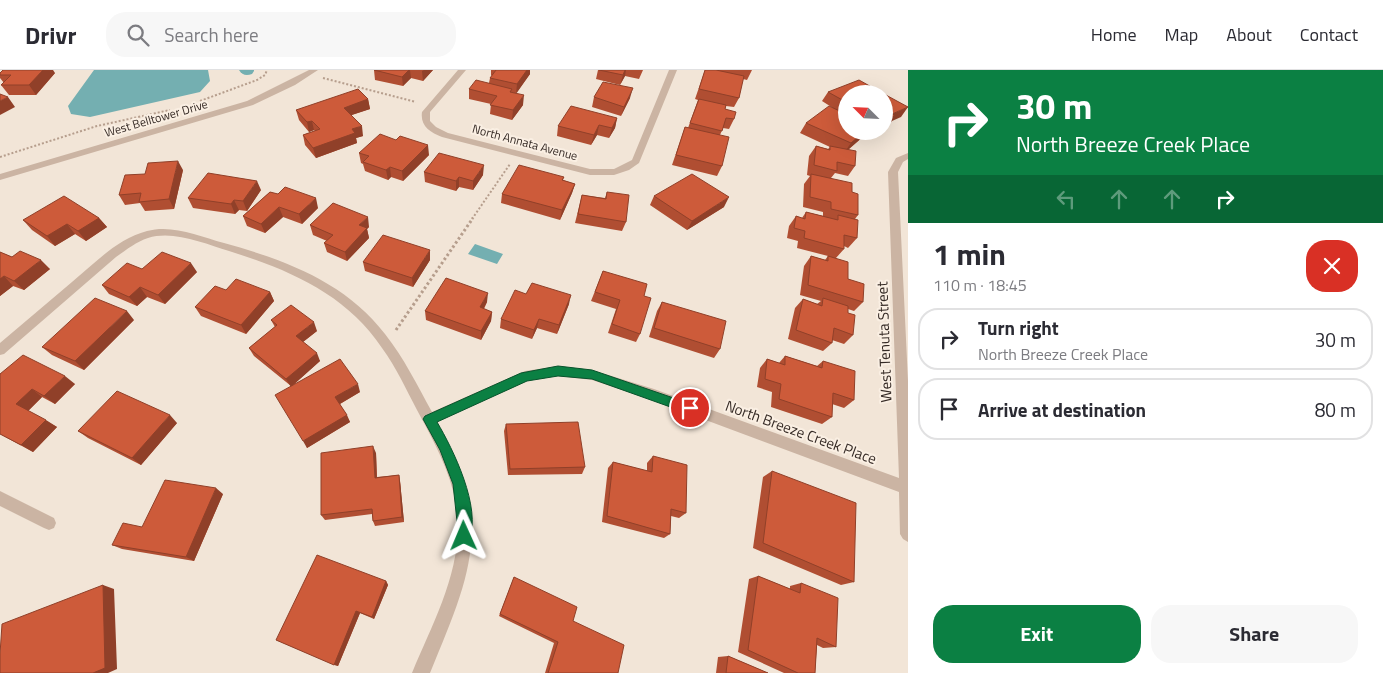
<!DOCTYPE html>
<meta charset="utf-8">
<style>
:root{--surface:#fff;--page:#f7f7f7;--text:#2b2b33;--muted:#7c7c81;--line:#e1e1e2;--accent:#0b8043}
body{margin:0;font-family:"Titillium Web",sans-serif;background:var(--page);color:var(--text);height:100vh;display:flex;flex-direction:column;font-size:19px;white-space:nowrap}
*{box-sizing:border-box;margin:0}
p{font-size:16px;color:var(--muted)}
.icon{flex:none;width:28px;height:28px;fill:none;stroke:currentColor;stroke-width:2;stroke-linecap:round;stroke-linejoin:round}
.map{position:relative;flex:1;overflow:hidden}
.sheet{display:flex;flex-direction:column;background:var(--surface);width:475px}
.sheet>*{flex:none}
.banner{background:#0b8043;color:#fff;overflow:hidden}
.needle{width:32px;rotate:294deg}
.controls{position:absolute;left:838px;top:15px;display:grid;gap:10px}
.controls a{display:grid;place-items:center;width:55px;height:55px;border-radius:50%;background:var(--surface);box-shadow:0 5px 20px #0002;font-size:25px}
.pin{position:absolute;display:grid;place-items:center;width:42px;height:42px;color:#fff;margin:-21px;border:2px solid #fff;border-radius:50%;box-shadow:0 1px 5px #0007}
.me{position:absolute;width:55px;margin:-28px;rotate:359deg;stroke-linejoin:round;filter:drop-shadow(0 0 4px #0008)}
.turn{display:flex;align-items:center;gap:18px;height:105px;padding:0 25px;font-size:22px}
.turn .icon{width:65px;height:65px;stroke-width:2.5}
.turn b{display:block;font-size:35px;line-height:42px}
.lanes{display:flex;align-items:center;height:48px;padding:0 25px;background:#0003;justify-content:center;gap:25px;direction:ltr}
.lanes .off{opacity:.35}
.round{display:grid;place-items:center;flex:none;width:52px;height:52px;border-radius:20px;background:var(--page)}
.headline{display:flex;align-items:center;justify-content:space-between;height:85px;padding:0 25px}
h1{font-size:30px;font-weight:700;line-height:38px}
.action{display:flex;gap:10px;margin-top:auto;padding:10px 25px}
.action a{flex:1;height:58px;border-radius:20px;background:var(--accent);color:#fff;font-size:20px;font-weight:700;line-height:58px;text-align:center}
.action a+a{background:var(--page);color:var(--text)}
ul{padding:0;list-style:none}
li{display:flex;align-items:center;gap:15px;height:62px;margin:0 10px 8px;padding:0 15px;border:2px solid var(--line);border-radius:20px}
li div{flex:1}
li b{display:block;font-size:19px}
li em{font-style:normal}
header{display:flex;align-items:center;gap:30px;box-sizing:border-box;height:70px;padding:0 25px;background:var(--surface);border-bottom:1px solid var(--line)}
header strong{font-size:24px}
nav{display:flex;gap:28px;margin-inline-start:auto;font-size:18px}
.search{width:350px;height:45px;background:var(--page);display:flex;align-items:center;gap:12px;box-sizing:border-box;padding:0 18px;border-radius:20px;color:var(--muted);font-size:19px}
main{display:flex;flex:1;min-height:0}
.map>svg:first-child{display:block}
.water{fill:#74afb1}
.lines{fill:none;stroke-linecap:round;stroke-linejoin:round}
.canal{fill:#74afb1;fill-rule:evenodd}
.path-far1{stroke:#b69e8d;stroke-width:2;stroke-dasharray:2 2;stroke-linecap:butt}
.path{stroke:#b69e8d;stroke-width:3;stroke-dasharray:2.5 2.5;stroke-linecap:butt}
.minor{fill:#cbb4a3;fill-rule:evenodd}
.wall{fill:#b04e32}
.shaded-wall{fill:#904029}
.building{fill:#cd5b3a;stroke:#904029}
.route{fill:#0b8043;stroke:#07532c}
.labels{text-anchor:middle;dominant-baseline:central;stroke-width:4;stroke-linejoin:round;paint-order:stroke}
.far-street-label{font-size:12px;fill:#352a25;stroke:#faefe3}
.street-label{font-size:15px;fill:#352a25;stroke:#faefe3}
</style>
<header>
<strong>Drivr</strong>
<div class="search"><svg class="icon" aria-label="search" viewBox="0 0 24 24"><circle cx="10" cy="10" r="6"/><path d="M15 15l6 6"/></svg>Search here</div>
<nav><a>Home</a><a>Map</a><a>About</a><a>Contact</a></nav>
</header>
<main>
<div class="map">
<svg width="908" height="603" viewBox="0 0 908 603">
<rect width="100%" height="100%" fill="#f2e5d7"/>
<!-- water -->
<path class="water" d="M 94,0 L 208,0 L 210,11 L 200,22 L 90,47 L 71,44 L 68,36 Z
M 475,174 L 503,184 L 497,194 L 468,184 Z"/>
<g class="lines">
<!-- canal -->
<path class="canal" d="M 239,0 L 254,0 L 254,1 L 252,4 C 246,6 242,5 239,0 Z"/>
<!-- path-far1 -->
<path class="path-far1" d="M 323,8 L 416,32
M 200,31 L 257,10 L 265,5 L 267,0
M 0,87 L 97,56 L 170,40
M 472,149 L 510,94"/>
<!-- path -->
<path class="path" d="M 396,260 L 473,148"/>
<!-- minor -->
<path class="minor" d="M 309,0 L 318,0 L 295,15 L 253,35 L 0,110 L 0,104 L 247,31 Z
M 458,0 L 466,0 L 430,42 L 430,51 L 436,57 L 448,63 L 590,99 L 614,99 L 632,90 L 669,0 L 677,0 L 639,93 L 629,100 L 614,105 L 590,105 L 442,67 C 430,62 420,56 422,42 Z
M 908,83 L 908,89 L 903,92 L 898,102 L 908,311 L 908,472 L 903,469 L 900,464 L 899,422 L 652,330 L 592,310 L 558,306 L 527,311 L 437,352 C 494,455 472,501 430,603 L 412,603 C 434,550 466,494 456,434 C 450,400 433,370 417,340 C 406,319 396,297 382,278 C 346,224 289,200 229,181 C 205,174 174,160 148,168 C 136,172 126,180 116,187 L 4,284 L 0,285 L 0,273 C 24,253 48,232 72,212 C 95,193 117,169 147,161 C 172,154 199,166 224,173 C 285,190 345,212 385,264 C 404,288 417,315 432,342 L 525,301 L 558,296 L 592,300 L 654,319 L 899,408 L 888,102 L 896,88 Z
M 0,421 L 54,448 L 56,453 L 54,458 L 49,460 L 44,458 L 0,436 Z"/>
</g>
<!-- wall -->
<path class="wall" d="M 374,0 L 433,0 L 423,11 L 411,8 L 403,16 L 375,10 Z
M 491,0 L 530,0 L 530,4 L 516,23 L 523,35 L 512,50 L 490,44 L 491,34 L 469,29 L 469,19 L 489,13 L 490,8 L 492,6 L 491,5 Z
M 598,0 L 643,0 L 639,9 L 625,6 L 620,15 L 596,9 Z
M 705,0 L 752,0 L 747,10 L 743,9 L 739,28 L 734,37 L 726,36 L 725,39 L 734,49 L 729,59 L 723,58 L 720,65 L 722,96 L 717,106 L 672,95 L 685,57 L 688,58 L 698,30 L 695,29 Z
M 0,3 L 55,3 L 36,25 L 9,25 L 1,15 L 4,13 L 0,8 Z
M 828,22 L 846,24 L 846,61 L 865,65 L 848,80 L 855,96 L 848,106 L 835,103 L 831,108 L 852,122 L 858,145 L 855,149 L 857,168 L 848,178 L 844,176 L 844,179 L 836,188 L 848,209 L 863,232 L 854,241 L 848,239 L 848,243 L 853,265 L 844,274 L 832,270 L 832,273 L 823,281 L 788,269 L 795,238 L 803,229 L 817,234 L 821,231 L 800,225 L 804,196 L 811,186 L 825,190 L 828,186 L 797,178 L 798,171 L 787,168 L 789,156 L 796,146 L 802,148 L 806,142 L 823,146 L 823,142 L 803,137 L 804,114 L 810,106 L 807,105 L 809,86 L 816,76 L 828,79 L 830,77 L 800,63 L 806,53 L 833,38 L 822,31 Z
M 594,27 L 630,28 L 621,46 L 592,37 Z
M 368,29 L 370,39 L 351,45 L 363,66 L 356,68 L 357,73 L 316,88 L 305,75 L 303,65 L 315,61 L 314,60 L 309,62 L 299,50 L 296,40 Z
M 617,48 L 615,58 L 609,68 L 597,65 L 591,75 L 557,66 L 558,56 Z
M 359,83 L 429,85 L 403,111 L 391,107 L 388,110 L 365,101 L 363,94 L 361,93 Z
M 183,100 L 174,139 L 145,141 L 140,133 L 125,135 L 119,125 Z
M 424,102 L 483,105 L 473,120 L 459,117 L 456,121 L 425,112 Z
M 564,107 L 563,110 L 575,114 L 572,123 L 560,150 L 501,133 L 502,124 Z
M 261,120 L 247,141 L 239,140 L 235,144 L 193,138 L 188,128 Z
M 270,122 L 318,138 L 302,154 L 283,147 L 265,163 L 247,156 L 243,146 Z
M 607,122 L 626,152 L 622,161 L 575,153 L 582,125 L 605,128 Z
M 654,126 L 724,137 L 687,160 L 650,135 Z
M 99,148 L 107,157 L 86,171 L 75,164 L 55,176 L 32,160 L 23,150 Z
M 310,155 L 369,157 L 367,159 L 369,168 L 347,191 L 327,182 L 324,173 L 327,171 L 313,165 Z
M 0,182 L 12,187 L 50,199 L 24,220 L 13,216 L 0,226 Z
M 430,190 L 413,217 L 365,201 L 363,192 Z
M 142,199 L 197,202 L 165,234 L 147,227 L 137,236 L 109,224 L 102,215 Z
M 603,201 L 644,226 L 640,264 L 636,272 L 608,263 L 616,239 L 591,231 Z
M 226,220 L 270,222 L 274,231 L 246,264 L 201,246 L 195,237 Z
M 526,224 L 569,234 L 557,264 L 537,258 L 532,269 L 500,258 L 501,249 Z
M 487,232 L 484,239 L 492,242 L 491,251 L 481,270 L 426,250 L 425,241 Z
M 662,232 L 720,279 L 714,288 L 649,267 L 657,241 Z
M 134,250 L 84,300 L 52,285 L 42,277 Z
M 271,250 L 317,261 L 303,272 L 320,291 L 292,316 L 360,322 L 340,334 L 350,352 L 307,378 L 291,316 L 254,286 L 249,278 L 275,257 Z
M 785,286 L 817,296 L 823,291 L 854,330 L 844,338 L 832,334 L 832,347 L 822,354 L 771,337 L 772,322 L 757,317 L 760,298 L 767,289 L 779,293 Z
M 0,304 L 75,314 L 55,334 L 42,327 L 28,341 L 57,357 L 33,382 L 0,364 Z
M 177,353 L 141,395 L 88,368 L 78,361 Z
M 506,354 L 585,397 L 582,404 L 508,405 L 504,361 Z
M 376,383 L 377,407 L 399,405 L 400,411 L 404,452 L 375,456 L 373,451 L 372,444 L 325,450 L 321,445 Z
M 653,386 L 686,443 L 679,448 L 671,446 L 670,464 L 664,468 L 602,452 L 608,398 L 613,392 L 647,401 L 647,393 Z
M 772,401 L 854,512 L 841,515 L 753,478 L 763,407 Z
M 223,424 L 194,491 L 122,479 L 112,475 L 142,457 Z
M 758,506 L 790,519 L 790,516 L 801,513 L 836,577 L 823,578 L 817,575 L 815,603 L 784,603 L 738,582 L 749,509 Z
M 514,507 L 573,551 L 618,603 L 545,603 L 554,573 L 499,546 Z
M 386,511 L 388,515 L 374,549 L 360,543 L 338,596 L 276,570 Z
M 728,586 L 768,603 L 716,603 L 718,587 Z"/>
<!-- shaded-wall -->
<path class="shaded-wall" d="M 43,0 L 53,0 L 55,3 L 36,25 L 29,15 Z
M 409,0 L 410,0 L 411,8 L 403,16 L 402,7 Z
M 424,0 L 433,0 L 423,11 L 422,1 Z
M 527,0 L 530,0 L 530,4 L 516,24 L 517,14 Z
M 625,0 L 626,0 L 625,6 L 620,15 L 623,5 Z
M 633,18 L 630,28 L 621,46 L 624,37 Z
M 524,25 L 523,35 L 512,50 L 513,40 Z
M 8,27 L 15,37 L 0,45 L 0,31 Z
M 368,29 L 370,39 L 346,47 L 344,38 Z
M 908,37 L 901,47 L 892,51 L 888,56 L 884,57 L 884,50 L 892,44 Z
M 617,48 L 615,58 L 609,68 L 612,58 Z
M 312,51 L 314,60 L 309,62 L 307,52 Z
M 599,55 L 597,65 L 591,75 L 594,65 Z
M 362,56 L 363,66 L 356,68 L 357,73 L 316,88 L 313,78 L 352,59 Z
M 865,61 L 868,61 L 865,65 L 844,83 L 851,73 Z
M 428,75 L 429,85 L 403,111 L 402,101 Z
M 178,91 L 183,100 L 174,139 L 169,129 Z
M 484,95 L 483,105 L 473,120 L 473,111 Z
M 390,97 L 391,107 L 388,110 L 386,100 Z
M 459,107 L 459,117 L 456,121 L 456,111 Z
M 257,111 L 261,120 L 247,141 L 243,131 Z
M 575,114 L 572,123 L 560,150 L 562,140 Z
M 729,127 L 724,137 L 687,160 L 692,151 Z
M 316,128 L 318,138 L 302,154 L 299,144 Z
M 234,130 L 239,140 L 235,144 L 231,134 Z
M 279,137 L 283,147 L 265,163 L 261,154 Z
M 368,147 L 369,157 L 367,159 L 369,168 L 347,191 L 345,182 L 359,155 Z
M 99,148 L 107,157 L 86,171 L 78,161 Z
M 67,154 L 75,164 L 55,176 L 47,166 Z
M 430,180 L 430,190 L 413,217 L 412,208 Z
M 41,190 L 50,199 L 24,220 L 14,211 Z
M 191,193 L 197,202 L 165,234 L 158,225 Z
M 4,206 L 13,216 L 0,226 L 0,209 Z
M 140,217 L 147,227 L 137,236 L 129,227 Z
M 270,222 L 274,231 L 246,264 L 241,255 Z
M 488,223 L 487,232 L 479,246 L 480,237 Z
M 571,225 L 569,234 L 557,264 L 559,255 Z
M 127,241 L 134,250 L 84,300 L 75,291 Z
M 492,242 L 491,251 L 481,270 L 481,261 Z
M 539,249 L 537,258 L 532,269 L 534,260 Z
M 314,252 L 317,261 L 299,275 L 296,266 Z
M 317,283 L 320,291 L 291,317 L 286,309 Z
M 65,306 L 75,314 L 55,334 L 44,326 Z
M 358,314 L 360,322 L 338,335 L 335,327 Z
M 32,319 L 42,327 L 27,342 L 16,334 Z
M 170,345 L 177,353 L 141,395 L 132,388 Z
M 347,345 L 350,352 L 307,378 L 303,371 Z
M 46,350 L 57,357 L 33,382 L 21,375 Z
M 373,376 L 376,383 L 377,414 L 375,408 Z
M 399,405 L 400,411 L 404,452 L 402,447 Z
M 216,418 L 223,424 L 194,491 L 186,487 Z
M 386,511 L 388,515 L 374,549 L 372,547 Z
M 103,515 L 114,519 L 117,599 L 108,603 L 93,603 Z
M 356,541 L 360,543 L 338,596 L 334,595 Z"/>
<!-- building -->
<path class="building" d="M 3,0 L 43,0 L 29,15 L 1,15 L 11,5 L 0,5 L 0,3 Z
M 374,0 L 409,0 L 402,7 Z
M 496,0 L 527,0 L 517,14 L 490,8 Z
M 599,0 L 625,0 L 623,5 Z
M 705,0 L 716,0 L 744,6 L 739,28 L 699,19 Z
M 476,10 L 512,19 L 510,22 L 524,25 L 513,40 L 490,35 L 497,26 L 469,19 Z
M 859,10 L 884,24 L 846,24 L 846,32 L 828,22 Z
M 603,12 L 633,18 L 624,37 L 594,27 Z
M 358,19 L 368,29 L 344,38 L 362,56 L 352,59 L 355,63 L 313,78 L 303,65 L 320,59 L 312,51 L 307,52 L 296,40 Z
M 0,24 L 8,27 L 0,31 Z
M 884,24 L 908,37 L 892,44 L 895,46 L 884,50 Z
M 699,29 L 726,35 L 725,39 L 736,42 L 734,49 L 726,48 L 722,61 L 690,53 Z
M 571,36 L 617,48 L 612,58 L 599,55 L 594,65 L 558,56 Z
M 829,36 L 846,44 L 846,61 L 865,61 L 851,73 L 806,53 Z
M 685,57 L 729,67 L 722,96 L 676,85 Z
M 380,64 L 396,70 L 400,66 L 428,75 L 402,101 L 390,97 L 386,100 L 363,92 L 369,86 L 359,83 Z
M 816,76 L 830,80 L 830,76 L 856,81 L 855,96 L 837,92 L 837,101 L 814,95 Z
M 439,83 L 484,95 L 473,111 L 459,107 L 456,111 L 424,102 Z
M 178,91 L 169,129 L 139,132 L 141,123 L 119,125 L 125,105 L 145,104 L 148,93 Z
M 519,95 L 564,107 L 562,110 L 575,114 L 562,140 L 502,124 Z
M 208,103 L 257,111 L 243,131 L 234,130 L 231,134 L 188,128 Z
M 692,104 L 729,127 L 692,151 L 654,126 Z
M 811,104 L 852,113 L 852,122 L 858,124 L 858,145 L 831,139 L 831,132 L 810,127 Z
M 285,117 L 316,128 L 299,144 L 279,137 L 261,154 L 243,146 L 270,122 L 278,124 Z
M 607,122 L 629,125 L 626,152 L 578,144 L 582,125 L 606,129 Z
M 64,126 L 99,148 L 78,161 L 67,154 L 47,166 L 23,150 Z
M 333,133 L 368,147 L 359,155 L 367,158 L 345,182 L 324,173 L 333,165 L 310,155 Z
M 806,142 L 838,150 L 838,145 L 858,150 L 857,168 L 844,165 L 844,179 L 804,168 L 805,161 L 794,158 L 796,146 L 805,149 Z
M 383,165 L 430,180 L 412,208 L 363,192 Z
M 20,181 L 41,190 L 14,211 L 4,206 L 0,209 L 0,182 L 12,187 Z
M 162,182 L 191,193 L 158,225 L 140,217 L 129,227 L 102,215 L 127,193 L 142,199 Z
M 811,186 L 828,191 L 828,186 L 848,192 L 848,209 L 864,214 L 863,232 L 808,215 Z
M 603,201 L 647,214 L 644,226 L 651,228 L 640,264 L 612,254 L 620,230 L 595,222 Z
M 446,208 L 488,223 L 480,237 L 492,242 L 481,261 L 425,241 Z
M 236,209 L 270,222 L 241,255 L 195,237 L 215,216 L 226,220 Z
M 532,213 L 571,225 L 559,255 L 539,249 L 534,260 L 501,249 L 515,220 L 526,224 Z
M 95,228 L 127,241 L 75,291 L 42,277 Z
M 823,228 L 848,236 L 848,243 L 855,245 L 853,265 L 834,258 L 832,273 L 796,260 L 803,229 L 822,236 Z
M 662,232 L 726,251 L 720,279 L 654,258 Z
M 291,235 L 314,252 L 296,266 L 317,283 L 286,309 L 249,278 L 277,255 L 271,250 Z
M 23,285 L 65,306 L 44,326 L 32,319 L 16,334 L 46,350 L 21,375 L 0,364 L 0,304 Z
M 785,286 L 822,298 L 823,291 L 855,301 L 854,330 L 833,323 L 832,347 L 779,329 L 781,314 L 765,309 L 767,289 L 785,295 Z
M 340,289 L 358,314 L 335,327 L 347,345 L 303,371 L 275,325 Z
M 117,321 L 170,345 L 132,388 L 78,361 Z
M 578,352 L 585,397 L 510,399 L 506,354 Z
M 373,376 L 375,408 L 399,405 L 402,447 L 373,451 L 372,439 L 321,445 L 321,383 Z
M 653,386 L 687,395 L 686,443 L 671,439 L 670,464 L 607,446 L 613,392 L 652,402 Z
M 772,401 L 856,433 L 854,512 L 763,473 Z
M 165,410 L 216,418 L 186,487 L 112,475 L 123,453 L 142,457 Z
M 317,485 L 386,511 L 372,547 L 356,541 L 334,595 L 276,570 Z
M 758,506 L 800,523 L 801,513 L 838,528 L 836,577 L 817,568 L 815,603 L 798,603 L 748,580 Z
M 514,507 L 577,537 L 573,551 L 624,575 L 618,603 L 548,603 L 558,572 L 500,544 Z
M 103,515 L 105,598 L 93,603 L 0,603 L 0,584 L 2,554 Z
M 728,586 L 768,603 L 726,603 Z"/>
<!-- route -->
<path class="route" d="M 558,296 L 592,300 L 694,335 L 696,338 L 694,342 L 690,344 L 592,309 L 558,306 L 527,311 L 437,352 C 453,379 482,438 469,470 L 464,472 L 459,470 L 453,414 L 440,380 L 423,349 L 425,346 L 521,303 Z"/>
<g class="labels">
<!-- far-street labels -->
<g class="far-street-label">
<text transform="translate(156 48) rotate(-16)">West Belltower Drive</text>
<text transform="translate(525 72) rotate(15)">North Annata Avenue</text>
</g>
<!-- street labels -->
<g class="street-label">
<text transform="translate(884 272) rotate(-92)">West Tenuta Street</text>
<text transform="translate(801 362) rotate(20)">North Breeze Creek Place</text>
</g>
</g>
</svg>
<div class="controls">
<a><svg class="needle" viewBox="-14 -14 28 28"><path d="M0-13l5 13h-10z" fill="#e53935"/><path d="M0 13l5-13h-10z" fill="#7c7c81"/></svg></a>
</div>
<div class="pin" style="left:690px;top:338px;background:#d93025"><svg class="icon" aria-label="arrive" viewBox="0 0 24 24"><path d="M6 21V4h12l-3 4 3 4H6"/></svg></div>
<svg class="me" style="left:464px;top:466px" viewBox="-20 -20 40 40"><path d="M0-17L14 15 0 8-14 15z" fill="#0b8043" stroke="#fff" stroke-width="4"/></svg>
</div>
<section class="sheet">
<div class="banner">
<div class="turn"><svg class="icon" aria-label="right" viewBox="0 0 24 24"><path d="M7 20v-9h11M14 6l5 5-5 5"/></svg><div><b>30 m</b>North Breeze Creek Place</div></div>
<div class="lanes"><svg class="icon off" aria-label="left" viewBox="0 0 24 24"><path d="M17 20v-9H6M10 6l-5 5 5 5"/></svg><svg class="icon off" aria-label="ahead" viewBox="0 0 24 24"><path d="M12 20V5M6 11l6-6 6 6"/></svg><svg class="icon off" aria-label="ahead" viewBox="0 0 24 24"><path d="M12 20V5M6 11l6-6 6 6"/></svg><svg class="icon" aria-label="right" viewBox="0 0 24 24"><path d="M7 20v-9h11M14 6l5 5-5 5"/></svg></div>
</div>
<div class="headline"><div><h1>1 min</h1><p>110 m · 18:45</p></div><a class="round" style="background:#d93025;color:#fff"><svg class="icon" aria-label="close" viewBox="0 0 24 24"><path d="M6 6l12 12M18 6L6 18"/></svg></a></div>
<ul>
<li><svg class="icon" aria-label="right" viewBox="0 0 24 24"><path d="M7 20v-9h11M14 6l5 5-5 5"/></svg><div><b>Turn right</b><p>North Breeze Creek Place</p></div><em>30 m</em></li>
<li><svg class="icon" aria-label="arrive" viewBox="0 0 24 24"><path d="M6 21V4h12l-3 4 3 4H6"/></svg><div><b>Arrive at destination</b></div><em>80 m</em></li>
</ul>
<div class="action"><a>Exit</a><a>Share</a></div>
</section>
</main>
